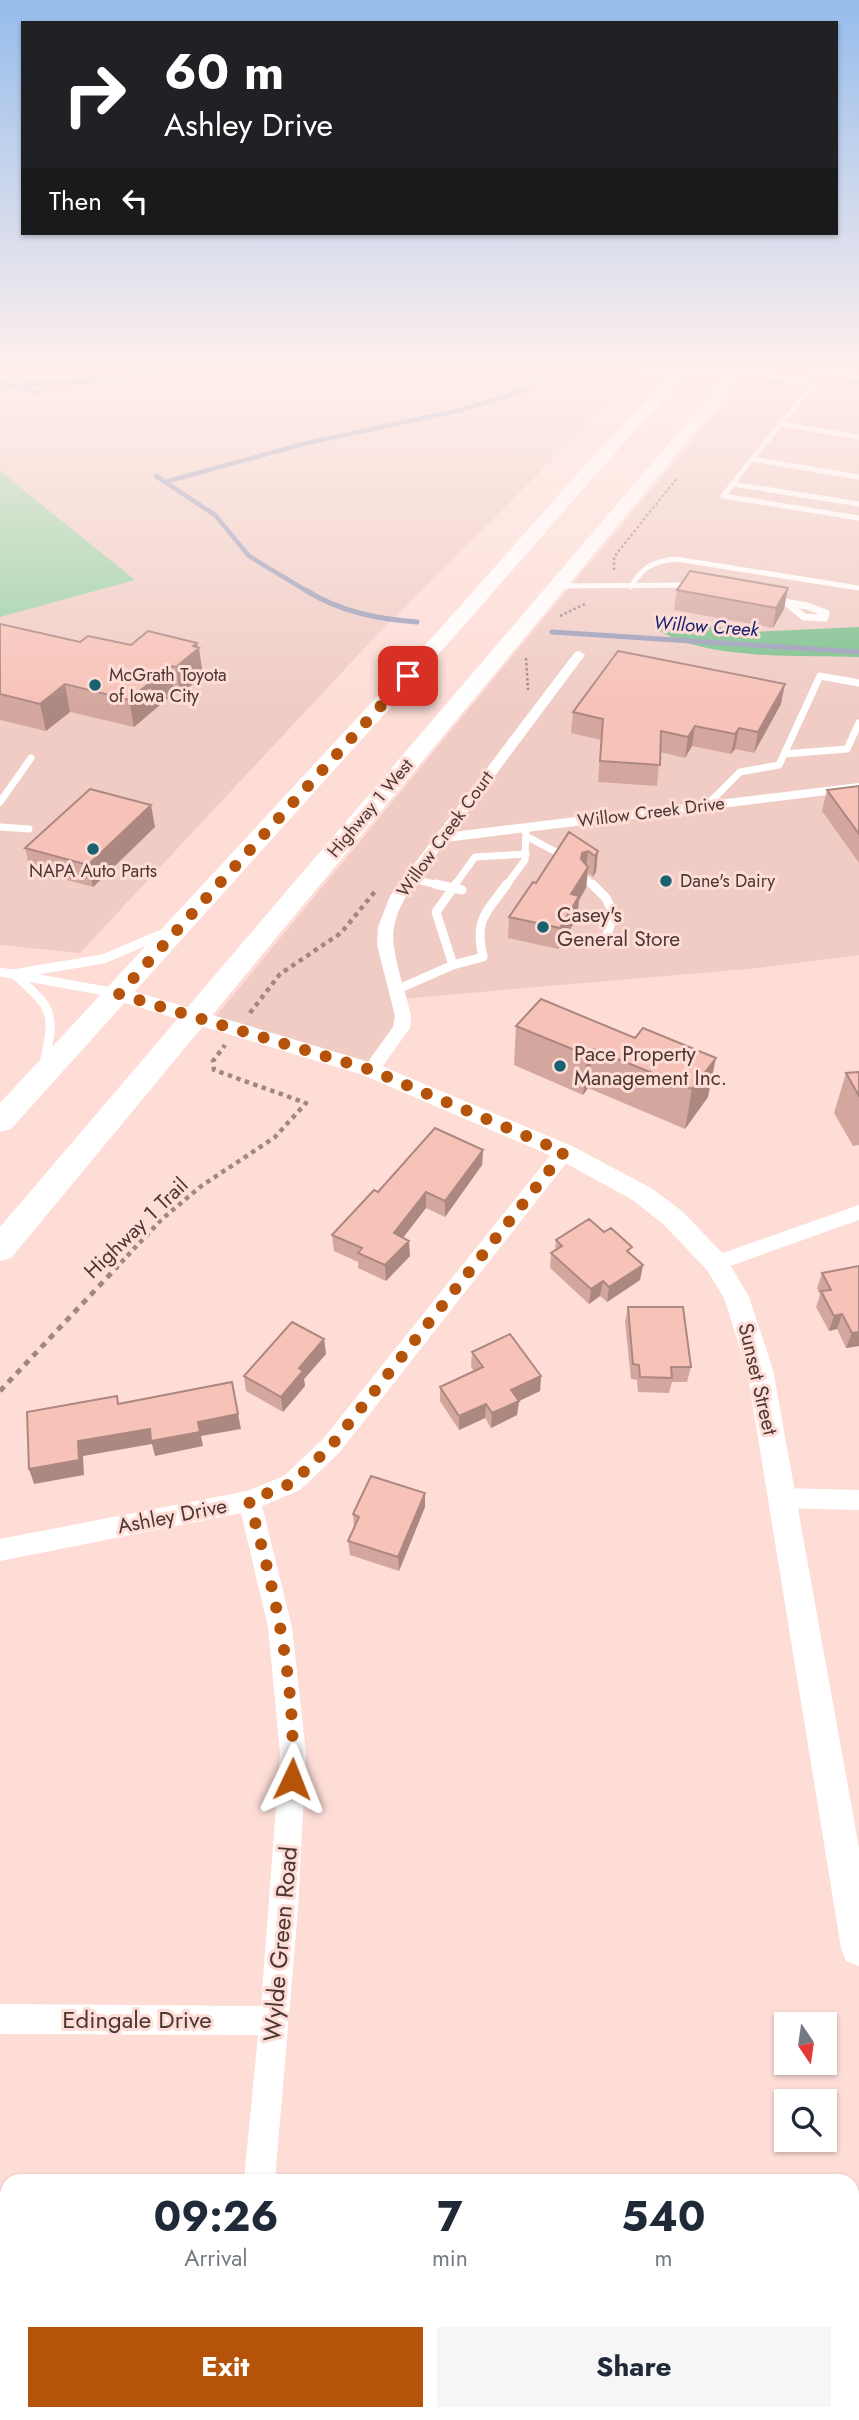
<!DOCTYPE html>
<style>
:root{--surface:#fff;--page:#f6f6f7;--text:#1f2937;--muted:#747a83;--accent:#b45309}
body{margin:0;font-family:Jost,sans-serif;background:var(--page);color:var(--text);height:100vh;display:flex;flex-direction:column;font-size:26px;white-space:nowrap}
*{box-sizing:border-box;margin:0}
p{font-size:23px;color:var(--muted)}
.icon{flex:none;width:38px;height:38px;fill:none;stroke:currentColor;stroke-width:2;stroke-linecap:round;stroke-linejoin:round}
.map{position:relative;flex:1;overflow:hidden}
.drawer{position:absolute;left:0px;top:2174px;width:859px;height:247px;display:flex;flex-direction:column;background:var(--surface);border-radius:21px 21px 0 0;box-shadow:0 2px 5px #0004}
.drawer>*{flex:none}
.top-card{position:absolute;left:21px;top:21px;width:817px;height:214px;border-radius:0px;box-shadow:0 2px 5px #0004;background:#202124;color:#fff;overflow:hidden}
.needle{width:46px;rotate:167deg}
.controls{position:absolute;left:774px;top:2012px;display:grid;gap:14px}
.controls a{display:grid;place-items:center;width:63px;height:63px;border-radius:0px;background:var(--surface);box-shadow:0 2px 5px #0004;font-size:35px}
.pin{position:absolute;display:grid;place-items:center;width:60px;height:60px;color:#fff;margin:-30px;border-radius:14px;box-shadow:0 4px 10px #0006}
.me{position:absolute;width:77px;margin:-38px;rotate:2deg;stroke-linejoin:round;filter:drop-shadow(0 0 5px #0008)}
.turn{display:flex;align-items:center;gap:24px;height:147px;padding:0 28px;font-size:32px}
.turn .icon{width:91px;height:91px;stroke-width:2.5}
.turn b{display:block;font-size:49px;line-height:60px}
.then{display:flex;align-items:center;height:66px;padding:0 28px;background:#0003;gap:14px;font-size:26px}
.eta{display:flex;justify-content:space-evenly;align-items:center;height:119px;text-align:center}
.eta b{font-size:42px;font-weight:700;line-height:49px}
.action{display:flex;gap:14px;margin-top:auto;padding:14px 28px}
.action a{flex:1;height:80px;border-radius:0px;background:var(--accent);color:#fff;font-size:28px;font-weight:700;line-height:80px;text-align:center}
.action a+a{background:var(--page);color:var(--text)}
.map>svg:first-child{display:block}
.built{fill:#f0ccc5}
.green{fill:#97d1a4}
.forest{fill:#79c08b}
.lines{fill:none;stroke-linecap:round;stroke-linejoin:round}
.stream-far1{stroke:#989cb9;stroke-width:4.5}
.stream{stroke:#989cb9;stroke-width:5}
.path-far2{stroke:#a18681;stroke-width:2.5;stroke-dasharray:2.5 2.5;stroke-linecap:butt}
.path-far1{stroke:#a18681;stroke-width:4.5;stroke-dasharray:4.5 4.5;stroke-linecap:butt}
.path{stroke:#a18681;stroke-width:5;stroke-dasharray:6 6;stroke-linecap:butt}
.service-far2{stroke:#fff;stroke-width:5}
.service-far1{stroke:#fff;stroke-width:7}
.service{stroke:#fff;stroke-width:9}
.minor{fill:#fff;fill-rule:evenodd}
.tertiary{fill:#fff;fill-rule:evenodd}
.primary{fill:#fff;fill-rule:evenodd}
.wall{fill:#d4a79e}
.shaded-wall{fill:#ad8881}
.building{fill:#f7c2b8;stroke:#ad8881;stroke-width:2}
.route{stroke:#b45309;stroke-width:12;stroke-dasharray:0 21.6}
.poi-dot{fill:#17626e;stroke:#feddd7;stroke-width:2.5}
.labels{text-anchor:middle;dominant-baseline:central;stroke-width:6;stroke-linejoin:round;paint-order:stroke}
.far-poi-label{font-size:18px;fill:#4c3733;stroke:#feddd7;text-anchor:start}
.far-street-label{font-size:18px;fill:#4c3733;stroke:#feddd7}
.far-water-label{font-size:19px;font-style:italic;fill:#192171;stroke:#feddd7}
.poi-label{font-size:21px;fill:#4c3733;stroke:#feddd7;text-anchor:start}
.street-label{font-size:21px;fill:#4c3733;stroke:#feddd7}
.near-street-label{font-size:24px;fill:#4c3733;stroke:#feddd7}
</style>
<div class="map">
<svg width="859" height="2420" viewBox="0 0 859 2420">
<rect width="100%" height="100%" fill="#feddd7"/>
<!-- built -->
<path class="built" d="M 0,368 L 644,368 L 372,640 L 80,953 L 0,945 Z
M 754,368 L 859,368 L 859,955 L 759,968 L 399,999 L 403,1016 L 371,1070 L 212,1021 L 533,631 Z"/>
<!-- green -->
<path class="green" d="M 0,471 L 135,580 L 0,617 Z"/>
<!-- forest -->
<path class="forest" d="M 671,620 L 752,632 L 859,627 L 859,657 C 801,655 705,661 657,629 Z"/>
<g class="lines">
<!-- stream-far1 -->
<path class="stream-far1" d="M 0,383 L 38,392
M 16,385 L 70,383 L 184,368
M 156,476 L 215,515 L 249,556 L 310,593
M 165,482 L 307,443 L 461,410 L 526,390 L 552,368"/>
<!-- stream -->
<path class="stream" d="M 307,591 C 341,612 378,619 417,622
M 552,632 L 859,652"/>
<!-- path-far2 -->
<path class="path-far2" d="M 614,570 L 614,557 L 677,478
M 560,616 L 587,603
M 526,658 L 528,690"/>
<!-- path-far1 -->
<path class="path-far1" d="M 250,1013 L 280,974 L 341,933 L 377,889
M 115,1269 L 161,1220 L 200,1187 L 275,1137 L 306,1103 L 214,1070 L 213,1061 L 225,1045"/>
<!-- path -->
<path class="path" d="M 0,1391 L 117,1267"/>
<!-- service-far2 -->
<path class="service-far2" d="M 791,368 L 859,377
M 739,370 L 814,384 L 752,459 L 859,477
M 781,424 L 859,437
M 752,459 L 723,496 L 859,518
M 733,484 L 859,504
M 559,586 L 690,585
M 631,587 C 642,567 654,561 676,559 L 859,588"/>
<!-- service-far1 -->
<path class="service-far1" d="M 773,600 L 807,606 L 826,613 L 825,618 L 804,617 L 787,603
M 784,754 L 847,749 L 859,723
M 0,802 L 31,758
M 707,805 L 740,772 L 779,765 L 820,676 L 859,683
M 0,827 L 29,829
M 526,836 L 556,852
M 585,878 L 593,886
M 411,879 L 444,886
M 454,886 L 475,857 L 526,854
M 506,886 L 525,860 L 526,828"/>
<!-- service -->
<path class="service" d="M 435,884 L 462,890
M 592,884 L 606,898 L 614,915 L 607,934
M 453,965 L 436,912 L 456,884
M 0,972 L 116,993
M 13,974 L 103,959 L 167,932
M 14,974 C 53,1009 56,1012 44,1063
M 396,990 L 453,965 L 483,957 C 474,919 486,913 507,884"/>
<!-- minor -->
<path class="minor" d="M 579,651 L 585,655 L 453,832 L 859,783 L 859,791 L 446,842 C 425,871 387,908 394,947 C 397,970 406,993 411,1016 L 410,1028 L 377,1074 L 365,1074 L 362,1070 L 393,1027 L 395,1016 L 377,945 L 378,927 L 390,896 L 575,652 Z
M 564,1145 L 571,1147 L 573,1152 L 571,1157 L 339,1453 L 300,1490 L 262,1506 L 292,1627 L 306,1753 L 298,1909 L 275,2180 L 244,2180 L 258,2035 L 0,2034 L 0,2004 L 261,2006 L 280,1753 L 268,1627 L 241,1513 L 0,1561 L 0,1539 L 247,1491 L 284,1476 L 323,1439 L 557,1147 Z
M 859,1205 L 859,1220 L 716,1271 L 709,1268 L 706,1263 L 709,1258 Z
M 782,1488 L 859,1490 L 859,1510 L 782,1508 L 774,1505 L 771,1498 L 774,1491 Z
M 221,2413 L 255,2413 L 254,2420 L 220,2420 Z"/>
<!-- tertiary -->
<path class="tertiary" d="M 119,987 L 379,1065 L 572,1146 L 651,1188 L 682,1211 L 725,1256 L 749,1297 L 773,1370 L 859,1848 L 859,1966 L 846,1961 L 841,1948 L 747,1370 L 724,1298 L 707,1270 L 664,1225 L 633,1200 L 556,1158 L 363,1075 L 112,999 L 108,994 L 112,989 Z"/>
<!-- primary -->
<path class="primary" d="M 678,368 L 693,368 L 605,464 L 452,639 L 11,1129 L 0,1132 L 0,1103 L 438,631 L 593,456 Z
M 733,368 L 748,368 L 11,1258 L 0,1261 L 0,1227 Z"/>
</g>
<!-- wall -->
<path class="wall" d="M 788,588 L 784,609 L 773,628 L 674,610 L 677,590 Z
M 0,624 L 80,642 L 198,648 L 203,675 L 180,695 L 174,693 L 134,727 L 70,712 L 46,731 L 0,720 Z
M 781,704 L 754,753 L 735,749 L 731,754 L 692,746 L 685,758 L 660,752 L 657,786 L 598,782 L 601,740 L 571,733 L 573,712 Z
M 859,786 L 859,863 L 822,811 L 827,790 Z
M 155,827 L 93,887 L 30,870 L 25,848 Z
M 569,832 L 598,851 L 596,872 L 593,877 L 588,873 L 586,888 L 579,900 L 577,918 L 558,949 L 508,938 L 509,917 L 536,883 Z
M 541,999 L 708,1097 L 685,1129 L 588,1088 L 583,1095 L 514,1065 L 516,1026 Z
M 859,1072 L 859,1145 L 853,1146 L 834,1113 L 846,1073 Z
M 483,1150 L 482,1165 L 445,1217 L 426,1208 L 403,1238 L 410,1256 L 386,1281 L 358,1268 L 358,1262 L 334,1251 L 332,1235 L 378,1192 Z
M 556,1240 L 631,1255 L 643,1265 L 640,1280 L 607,1302 L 600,1296 L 589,1304 L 550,1268 L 551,1253 L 555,1251 Z
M 822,1273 L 859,1346 L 846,1348 L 837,1329 L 829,1331 L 816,1307 L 820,1295 L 817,1288 Z
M 628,1307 L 691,1367 L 687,1382 L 672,1382 L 669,1393 L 638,1392 L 637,1380 L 631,1379 L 625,1322 Z
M 324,1339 L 326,1354 L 304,1379 L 305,1386 L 283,1412 L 246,1391 L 244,1376 Z
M 472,1352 L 541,1376 L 540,1391 L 519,1401 L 517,1415 L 491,1428 L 485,1418 L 459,1430 L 440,1401 L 440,1387 L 474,1371 L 471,1367 Z
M 425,1507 L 399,1571 L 350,1555 L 348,1541 L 354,1528 L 353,1514 Z"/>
<!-- shaded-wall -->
<path class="shaded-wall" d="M 788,588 L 784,609 L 773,628 L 776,608 Z
M 197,643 L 198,649 L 199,648 L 203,675 L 180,695 L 176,667 L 193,646 Z
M 170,666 L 174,693 L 134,727 L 129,700 Z
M 65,684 L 70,712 L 46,731 L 40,704 Z
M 785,684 L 781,704 L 754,753 L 758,732 Z
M 695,726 L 692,746 L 685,758 L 688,737 Z
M 739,728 L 735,749 L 731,754 L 735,734 Z
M 151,805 L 155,827 L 93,887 L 88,865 Z
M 588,851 L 586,870 L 588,867 L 586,888 L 579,900 L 577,918 L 558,949 L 560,928 L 571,894 L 580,874 L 582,853 Z
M 598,851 L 596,872 L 593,877 L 595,856 Z
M 593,1049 L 588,1088 L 583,1095 L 587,1055 Z
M 716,1058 L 708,1097 L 685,1129 L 692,1089 Z
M 483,1150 L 482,1165 L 445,1217 L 445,1201 Z
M 426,1192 L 426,1208 L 394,1249 L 394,1233 Z
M 409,1241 L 410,1256 L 386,1281 L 385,1265 Z
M 643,1265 L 640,1280 L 607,1302 L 609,1287 Z
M 603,1281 L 600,1296 L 589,1304 L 591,1289 Z
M 842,1314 L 837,1329 L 829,1331 L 834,1316 Z
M 859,1332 L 859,1346 L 846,1348 L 852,1333 Z
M 324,1339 L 326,1354 L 304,1379 L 305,1386 L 283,1412 L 281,1397 L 299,1368 Z
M 541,1376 L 540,1391 L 519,1401 L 517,1415 L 491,1428 L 492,1413 L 511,1390 Z
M 486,1404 L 485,1418 L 459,1430 L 459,1416 Z
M 238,1414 L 241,1429 L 201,1436 L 203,1446 L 155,1456 L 152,1444 L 83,1456 L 84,1475 L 34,1484 L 29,1469 L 78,1441 Z
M 425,1493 L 425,1507 L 399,1571 L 398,1557 Z"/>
<!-- building -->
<path class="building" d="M 690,571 L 788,588 L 776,608 L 677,590 Z
M 0,624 L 80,642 L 88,636 L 131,645 L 148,631 L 197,643 L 193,646 L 199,648 L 176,667 L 170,666 L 129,700 L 65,684 L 40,704 L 0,694 Z
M 618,651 L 785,684 L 758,732 L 739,728 L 735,734 L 695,726 L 688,737 L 661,731 L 660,765 L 600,761 L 603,719 L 573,712 Z
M 859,786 L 859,834 L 827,790 Z
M 90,789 L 151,805 L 88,865 L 25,848 Z
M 569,832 L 598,851 L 595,856 L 588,851 L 582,853 L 581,859 L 588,867 L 571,894 L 579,896 L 560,928 L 509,917 L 533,882 L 536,883 Z
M 541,999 L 635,1038 L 643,1028 L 716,1058 L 692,1089 L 593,1049 L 587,1055 L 516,1026 Z
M 859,1072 L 859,1096 L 846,1073 Z
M 435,1128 L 483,1150 L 445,1201 L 426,1192 L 394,1233 L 409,1241 L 385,1265 L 358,1253 L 362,1248 L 332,1235 L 374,1190 L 378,1192 Z
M 589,1219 L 604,1232 L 611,1228 L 632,1247 L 627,1251 L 643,1265 L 609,1287 L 603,1281 L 591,1289 L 551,1253 L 562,1246 L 556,1240 Z
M 859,1266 L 859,1332 L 852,1333 L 842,1314 L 834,1316 L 821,1291 L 831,1290 L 822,1273 Z
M 628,1307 L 683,1307 L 691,1367 L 671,1367 L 672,1378 L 640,1377 L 639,1365 L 633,1364 Z
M 292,1322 L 324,1339 L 299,1368 L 303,1371 L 281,1397 L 244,1376 Z
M 510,1334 L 541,1376 L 511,1390 L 519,1401 L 492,1413 L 486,1404 L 459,1416 L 440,1387 L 483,1367 L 472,1352 Z
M 232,1382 L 238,1414 L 198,1422 L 200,1432 L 151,1441 L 150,1429 L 78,1441 L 79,1460 L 29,1469 L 27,1412 L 117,1396 L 118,1404 Z
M 371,1476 L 425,1493 L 398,1557 L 348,1541 L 359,1517 L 353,1514 Z"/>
<!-- sky -->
<linearGradient id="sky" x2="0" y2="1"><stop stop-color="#95bcec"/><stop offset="0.52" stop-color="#fff0ed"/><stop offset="1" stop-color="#fff0ed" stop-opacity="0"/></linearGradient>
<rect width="859" height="707" fill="url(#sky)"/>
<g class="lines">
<!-- route -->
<path class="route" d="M 292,1779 C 297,1686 275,1590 249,1501 L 292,1483 L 331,1446 L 564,1152 L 371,1070 L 119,994 L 408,676"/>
</g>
<!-- markers -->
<g class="poi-dot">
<circle cx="95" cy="685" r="7"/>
<circle cx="93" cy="849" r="7"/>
<circle cx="666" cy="881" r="7"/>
<circle cx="543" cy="927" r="7"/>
<circle cx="560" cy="1066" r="7"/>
</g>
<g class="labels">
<!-- far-poi labels -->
<g class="far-poi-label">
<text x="109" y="675">McGrath Toyota<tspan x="109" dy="21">of Iowa City</tspan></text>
<text x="93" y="871" text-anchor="middle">NAPA Auto Parts</text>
<text x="680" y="881">Dane's Dairy</text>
</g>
<!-- far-street labels -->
<g class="far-street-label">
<text transform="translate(370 808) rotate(-50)">Highway 1 West</text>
<text transform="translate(651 812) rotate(-7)">Willow Creek Drive</text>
<text transform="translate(445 834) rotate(-54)">Willow Creek Court</text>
</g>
<!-- far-water labels -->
<g class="far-water-label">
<text transform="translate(706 626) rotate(4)">Willow Creek</text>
</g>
<!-- poi labels -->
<g class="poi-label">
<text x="557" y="915">Casey's<tspan x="557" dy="24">General Store</tspan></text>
<text x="574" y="1054">Pace Property<tspan x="574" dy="24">Management Inc.</tspan></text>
</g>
<!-- street labels -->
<g class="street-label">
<text transform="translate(136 1228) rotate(-44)">Highway 1 Trail</text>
<text transform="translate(758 1379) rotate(77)">Sunset Street</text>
<text transform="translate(172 1516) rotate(-11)">Ashley Drive</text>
</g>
<!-- near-street labels -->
<g class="near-street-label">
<text transform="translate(280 1944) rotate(-85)">Wylde Green Road</text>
<text x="137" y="2019">Edingale Drive</text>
</g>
</g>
</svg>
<div class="controls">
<a><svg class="needle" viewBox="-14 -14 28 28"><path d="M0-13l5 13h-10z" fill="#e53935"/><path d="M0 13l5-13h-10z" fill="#747a83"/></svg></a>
<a><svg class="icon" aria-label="search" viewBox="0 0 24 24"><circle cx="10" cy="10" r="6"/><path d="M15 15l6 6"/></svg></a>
</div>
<div class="pin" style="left:408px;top:676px;background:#d93025"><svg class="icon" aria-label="arrive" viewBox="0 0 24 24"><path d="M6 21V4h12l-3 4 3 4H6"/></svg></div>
<svg class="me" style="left:292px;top:1779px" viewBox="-20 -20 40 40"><path d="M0-17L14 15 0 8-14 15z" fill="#b45309" stroke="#fff" stroke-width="4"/></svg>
<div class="top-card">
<div class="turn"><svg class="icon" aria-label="right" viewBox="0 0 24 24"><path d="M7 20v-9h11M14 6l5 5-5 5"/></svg><div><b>60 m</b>Ashley Drive</div></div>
<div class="then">Then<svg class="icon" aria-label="left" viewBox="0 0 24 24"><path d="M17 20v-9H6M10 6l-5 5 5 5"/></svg></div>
</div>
<section class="drawer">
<div class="eta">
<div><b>09:26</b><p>Arrival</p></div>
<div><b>7</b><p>min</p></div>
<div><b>540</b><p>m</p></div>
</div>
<div class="action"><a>Exit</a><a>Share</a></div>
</section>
</div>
